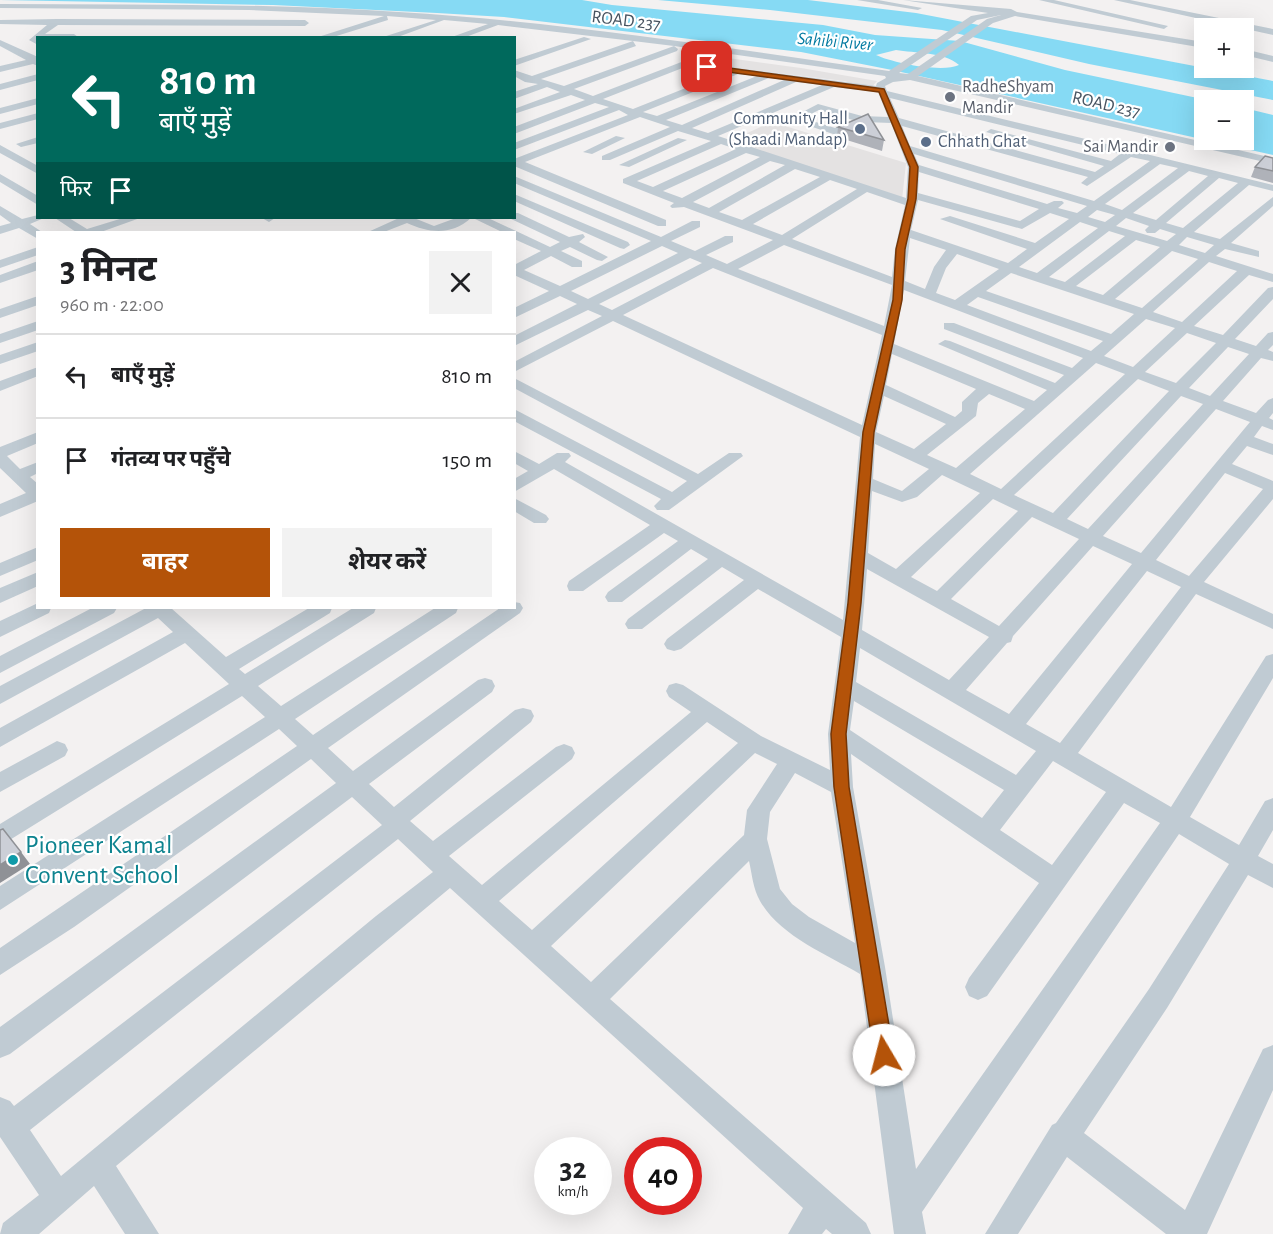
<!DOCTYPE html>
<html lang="hi">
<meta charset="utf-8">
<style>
:root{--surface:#fff;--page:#f2f2f2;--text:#202124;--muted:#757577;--line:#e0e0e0;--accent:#b45309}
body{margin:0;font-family:"Alegreya Sans","Noto Sans Devanagari",sans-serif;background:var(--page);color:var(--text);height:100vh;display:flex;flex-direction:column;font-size:22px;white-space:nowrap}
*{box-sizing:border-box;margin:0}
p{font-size:20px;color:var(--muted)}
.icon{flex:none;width:33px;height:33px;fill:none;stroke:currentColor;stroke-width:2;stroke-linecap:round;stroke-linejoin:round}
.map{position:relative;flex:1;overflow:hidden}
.sheet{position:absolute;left:36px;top:231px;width:480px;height:378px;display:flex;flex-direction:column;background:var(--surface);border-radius:0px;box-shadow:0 6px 24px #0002}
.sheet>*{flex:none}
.banner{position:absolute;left:36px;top:36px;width:480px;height:183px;border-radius:0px;box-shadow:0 6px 24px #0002;background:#00695c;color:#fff;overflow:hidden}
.fabs{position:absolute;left:1194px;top:18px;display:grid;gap:12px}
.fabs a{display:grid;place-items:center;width:60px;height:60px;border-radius:0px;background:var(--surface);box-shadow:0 6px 24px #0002;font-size:30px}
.speed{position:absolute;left:534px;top:1137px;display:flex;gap:12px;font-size:30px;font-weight:700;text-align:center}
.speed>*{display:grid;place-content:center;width:78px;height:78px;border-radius:50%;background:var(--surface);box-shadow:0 6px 24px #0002;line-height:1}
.speed small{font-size:15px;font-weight:400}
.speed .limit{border:9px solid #d22;background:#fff;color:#111}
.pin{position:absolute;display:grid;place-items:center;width:51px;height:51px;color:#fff;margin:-26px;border-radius:12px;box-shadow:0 3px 9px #0006}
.me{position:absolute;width:66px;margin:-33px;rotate:352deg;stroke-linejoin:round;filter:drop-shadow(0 0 4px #0008)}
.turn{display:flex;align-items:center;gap:21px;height:126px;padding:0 24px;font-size:27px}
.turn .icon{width:78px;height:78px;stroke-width:2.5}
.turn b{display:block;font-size:42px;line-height:51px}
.then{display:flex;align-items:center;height:57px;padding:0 24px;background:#0003;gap:12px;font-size:22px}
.round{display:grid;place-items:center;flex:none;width:63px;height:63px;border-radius:0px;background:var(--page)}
.headline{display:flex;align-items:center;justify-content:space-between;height:102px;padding:0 24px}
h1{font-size:36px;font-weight:700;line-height:45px}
.primary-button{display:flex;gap:12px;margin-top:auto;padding:12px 24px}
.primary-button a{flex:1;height:69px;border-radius:0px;background:var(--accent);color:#fff;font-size:24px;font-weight:700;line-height:69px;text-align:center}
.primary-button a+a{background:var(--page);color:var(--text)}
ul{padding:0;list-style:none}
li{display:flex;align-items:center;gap:18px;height:84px;padding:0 24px;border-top:2px solid var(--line)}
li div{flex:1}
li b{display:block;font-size:22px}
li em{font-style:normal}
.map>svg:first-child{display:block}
.education{fill:#e4e2e2}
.water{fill:#86daf4;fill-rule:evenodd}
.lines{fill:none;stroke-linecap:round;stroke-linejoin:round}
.minor{fill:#c0cbd3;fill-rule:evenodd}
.wall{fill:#afb2b9}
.shaded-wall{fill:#8f9196}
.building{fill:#cccfd7;stroke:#8f9196;stroke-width:1.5}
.route{fill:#b45309;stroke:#753606;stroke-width:1.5}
.worship-dot{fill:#6b7280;stroke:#fff;stroke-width:2}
.service-dot{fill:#5c6f8a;stroke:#fff;stroke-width:2}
.culture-dot{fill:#0f9aa8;stroke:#fff;stroke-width:2}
.labels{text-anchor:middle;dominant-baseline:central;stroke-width:4.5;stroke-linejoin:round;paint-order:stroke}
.far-street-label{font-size:18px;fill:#475360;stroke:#fff}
.far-water-label{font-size:18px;font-style:italic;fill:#037aa1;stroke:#fff}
.far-worship-label{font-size:18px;fill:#5b616d;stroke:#fff;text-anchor:start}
.far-service-label{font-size:18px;fill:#4e5e75;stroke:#fff;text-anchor:end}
.near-culture-label{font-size:26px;fill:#0d838f;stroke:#fff;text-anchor:start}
</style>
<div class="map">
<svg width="1273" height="1234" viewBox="0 0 1273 1234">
<rect width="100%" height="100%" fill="#f3f1f1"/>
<!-- education -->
<path class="education" d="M 706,55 L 801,68 L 877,81 L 871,88 L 844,81 L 687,62 Z
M 772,122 L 906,163 L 902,200 L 725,143 Z"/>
<!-- water -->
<path class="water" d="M 0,0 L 582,0 L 612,5 L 823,25 L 875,35 L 960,41 L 1065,70 L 1207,100 L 1204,100 L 1204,140 L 1244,140 L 1244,108 L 1273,115 L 1273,155 L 892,70 L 801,52 L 504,17 L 437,13 L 273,5 ZM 896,50 C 914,53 945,52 959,65 C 942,73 893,63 876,55 Z
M 658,0 L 808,0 L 916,13 L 1273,81 L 1273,100 L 1089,64 L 942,30 L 770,10 Z"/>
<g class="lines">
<!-- minor -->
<path class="minor" d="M 857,0 L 878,0 L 922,8 L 918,10 Z
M 903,0 L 1011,9 L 1017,12 L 1204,42 L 1204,48 L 1015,16 L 993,23 L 918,76 L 1273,158 L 1273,164 L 910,80 L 893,82 L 885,86 L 887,91 L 1127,149 L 1140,146 L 1141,148 L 1138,152 L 1273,185 L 1273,191 L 1249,185 L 1194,232 L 1220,239 L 1273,197 L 1273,206 L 1231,243 L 1259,251 L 1259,257 L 1225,249 L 1216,256 L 1273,274 L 1273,282 L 1249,275 L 1194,326 L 1223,335 L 1268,288 L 1273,287 L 1273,299 L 1235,339 L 1256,346 L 1268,333 L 1273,332 L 1273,345 L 1268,350 L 1273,352 L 1273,361 L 1261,358 L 1223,401 L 1256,413 L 1268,400 L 1273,398 L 1273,413 L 1269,418 L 1273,420 L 1273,430 L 1262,426 L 1254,437 L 1273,444 L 1273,455 L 1247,446 L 1232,464 L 1273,481 L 1273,499 L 1204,582 L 1273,614 L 1273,629 L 1196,594 L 1078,753 L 1171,807 L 1266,656 L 1273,654 L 1273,678 L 1190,817 L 1239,845 L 1265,801 L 1273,798 L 1273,830 L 1258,856 L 1273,864 L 1273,888 L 1248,875 L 1167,1008 L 1084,1133 L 1185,1210 L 1263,1049 L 1273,1045 L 1273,1090 L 1207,1234 L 1166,1234 L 1067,1157 L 1018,1234 L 985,1234 L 1052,1125 L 1056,1123 L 1149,989 L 1229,864 L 1179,834 L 922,1212 L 926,1234 L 894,1234 L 860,974 C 826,954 780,936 760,901 C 753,889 752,874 749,861 L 610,999 L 866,1223 L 871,1234 L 832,1234 L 826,1229 L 822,1234 L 788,1234 L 803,1208 L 450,888 L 116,1166 L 159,1234 L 125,1234 L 94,1186 L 39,1234 L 0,1234 L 3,1223 L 39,1195 L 0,1137 L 0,1097 L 10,1101 L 14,1106 L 382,825 L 352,797 L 10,1054 L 0,1058 L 0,1027 L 336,783 L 311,759 L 74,927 L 0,975 L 0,948 L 297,746 L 279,729 L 0,910 L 0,886 L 265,717 L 242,696 L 0,846 L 0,824 L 229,684 L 185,643 L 0,747 L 0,728 L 173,632 L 158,618 L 0,704 L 0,686 L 146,608 L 171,608 L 226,657 L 309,608 L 332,608 L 330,613 L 239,669 L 245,674 L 353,608 L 376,608 L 374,613 L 258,686 L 281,706 L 435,608 L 458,608 L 456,613 L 295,719 L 313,735 L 500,608 L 514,608 L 514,602 L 520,603 L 523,608 L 520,613 L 328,748 L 353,771 L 478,680 L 485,678 L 492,680 L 495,686 L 492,692 L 369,784 L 394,807 L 515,710 L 523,708 L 531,710 L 534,716 L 531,722 L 410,821 L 433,841 L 556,747 L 564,744 L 572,747 L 575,753 L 572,759 L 449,856 L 482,885 L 691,712 L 669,697 L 666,691 L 669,685 L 676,683 L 683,685 L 761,736 L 830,770 L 828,734 L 841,637 L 758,589 L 681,649 L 674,651 L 667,649 L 664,644 L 667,639 L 744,580 L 722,567 L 642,629 L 628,629 L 625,624 L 628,619 L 708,559 L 691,549 L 622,602 L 608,602 L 605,597 L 608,592 L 678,541 L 664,533 L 583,591 L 569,591 L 567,586 L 569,581 L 650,525 L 554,469 L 514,492 L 514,479 L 528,471 L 514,463 L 514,451 L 539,464 L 557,453 L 569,453 L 571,456 L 565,462 L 843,620 L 860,437 L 613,321 L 514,372 L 514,362 L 602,316 L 588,310 L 514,346 L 514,336 L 577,304 L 560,296 L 514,318 L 514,308 L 549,291 L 514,275 L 514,265 L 541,251 L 514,239 L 514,232 L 502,232 L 473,218 L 488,218 L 550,247 L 560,242 L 509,218 L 514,218 L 514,213 L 518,213 L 569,237 L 583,234 L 585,237 L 579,242 L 608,257 L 602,261 L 597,260 L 570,247 L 561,251 L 582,261 L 582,267 L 572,267 L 551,256 L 524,270 L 560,286 L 651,241 L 514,183 L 514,176 L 661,237 L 692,221 L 700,221 L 700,227 L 671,241 L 695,251 L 725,236 L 733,236 L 733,242 L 706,255 L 727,264 L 773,240 L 684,207 L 672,208 L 670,206 L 674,203 L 623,183 L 623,179 L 711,141 L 678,131 L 610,160 L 602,160 L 602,156 L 670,127 L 640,117 L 525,162 L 666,220 L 666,226 L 658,226 L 514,166 L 514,159 L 628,115 L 619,110 L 514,150 L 514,143 L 609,107 L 595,103 L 514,134 L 514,127 L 585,100 L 571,95 L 514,114 L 514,109 L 560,92 L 547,87 L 514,99 L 514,92 L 538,84 L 525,82 L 514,76 L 514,70 L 532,76 L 633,41 L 498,25 L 463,38 L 449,38 L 488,24 L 444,20 L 395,38 L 380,38 L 436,20 L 387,16 L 388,20 L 330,38 L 315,38 L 384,16 L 249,10 L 0,8 L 0,4 C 133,5 266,3 399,12 C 563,22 727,48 889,71 L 971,16 L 988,13 ZM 1001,15 L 987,19 L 908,74 L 899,73 L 977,20 ZM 633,41 L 674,46 L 564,86 L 541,79 L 636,46 ZM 674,46 L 885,76 L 886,78 L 877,83 L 876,86 L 684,61 L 593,96 L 574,89 L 677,51 L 678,49 ZM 685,67 L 726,72 L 633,109 L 603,99 ZM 738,74 L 757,76 L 657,116 L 643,112 ZM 769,78 L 784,80 L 682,125 L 666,120 ZM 796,82 L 822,85 L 708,133 L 692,128 ZM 834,87 L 878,92 L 888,117 L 862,116 L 818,104 L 789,119 L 836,135 L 865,122 L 891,123 L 908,167 L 906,198 L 718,136 ZM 890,98 L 1120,154 L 1111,161 L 991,129 L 986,132 L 1104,166 L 1095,172 L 899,118 ZM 819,110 L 853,120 L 835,128 L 803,118 ZM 902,126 L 1088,177 L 1081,183 L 1087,186 L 1131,157 L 1150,161 L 1094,201 L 910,146 ZM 721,144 L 736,149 L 653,187 L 637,181 ZM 746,153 L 760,157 L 682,198 L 663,191 ZM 914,154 L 1087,206 L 1077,213 L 1058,208 L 1064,203 L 1062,201 L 1054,201 L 1047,204 L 919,165 ZM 770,161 L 785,165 L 709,208 L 693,202 ZM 1160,164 L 1178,168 L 1122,210 L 1105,204 ZM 795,169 L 820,177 L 742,220 L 719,212 ZM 1189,171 L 1208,176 L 1156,220 L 1133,213 ZM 919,172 L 1039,209 L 1020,221 L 918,193 ZM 1219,178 L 1238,183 L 1183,228 L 1166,223 ZM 830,180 L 857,189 L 782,235 L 753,224 ZM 867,192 L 905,205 L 895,249 L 892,277 L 792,239 ZM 918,200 L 1022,229 L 1050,213 L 1069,219 L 1035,243 L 950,216 L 940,219 L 1027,249 L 1008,263 L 911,230 ZM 1097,210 L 1115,215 L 1105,222 L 1088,217 ZM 1126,218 L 1149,226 L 1145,230 L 1147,233 L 1155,233 L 1160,229 L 1176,234 L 1167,241 L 1116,226 ZM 1080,222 L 1098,228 L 1037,273 L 1019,267 ZM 1109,231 L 1125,236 L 1065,282 L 1049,277 ZM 1187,237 L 1214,245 L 1205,253 L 1179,245 ZM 910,238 L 946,250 L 934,267 L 925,289 L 905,281 ZM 1136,240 L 1160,247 L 1103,295 L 1076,286 ZM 784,245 L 892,285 L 884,326 L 738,269 ZM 662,246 L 678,253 L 588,299 L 571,291 ZM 1172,251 L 1198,259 L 1142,308 L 1115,299 ZM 957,254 L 999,269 L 955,300 L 936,293 L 946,268 ZM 690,258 L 702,263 L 612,310 L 599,304 ZM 1209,262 L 1237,271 L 1182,322 L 1153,312 ZM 713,268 L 882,335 L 862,425 L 623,315 ZM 1011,273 L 1134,314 L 1111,334 L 986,291 ZM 904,290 L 1083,358 L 1072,368 L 954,323 L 944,323 L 944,329 L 1064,375 L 1055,383 L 950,341 L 945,340 L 938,344 L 1047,390 L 1034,401 L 894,344 ZM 978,297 L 1103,341 L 1091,351 L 967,305 ZM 1146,319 L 1175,328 L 1133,367 L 1104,356 ZM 1187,333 L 1216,343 L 1176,383 L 1145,372 ZM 1228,347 L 1249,354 L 1210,396 L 1189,388 ZM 892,354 L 976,389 L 962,402 L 962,411 L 955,417 L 886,385 ZM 1096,363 L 1125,374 L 1001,489 L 970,474 ZM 1138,379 L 1169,391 L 1053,513 L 1014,495 ZM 989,394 L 1025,409 L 956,468 L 927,455 L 976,416 L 978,403 ZM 884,396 L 946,424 L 914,449 L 876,432 ZM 1181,396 L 1203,404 L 1088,529 L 1067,519 ZM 1216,409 L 1250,422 L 1141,553 L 1103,536 ZM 875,444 L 929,469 L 902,491 L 873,479 ZM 1225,473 L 1263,489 L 1189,576 L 1156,560 ZM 942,475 L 980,493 L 896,569 L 868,553 L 872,491 L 902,502 L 917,497 ZM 993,499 L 1018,511 L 937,591 L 911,577 ZM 1032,517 L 1079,539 L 999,626 L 951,599 ZM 1093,546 L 1132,564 L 1009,714 L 966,690 L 1007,643 L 1011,642 L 1013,636 ZM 867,569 L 989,637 L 949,680 L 862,630 ZM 1147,571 L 1181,587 L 1060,743 L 1026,724 ZM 860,648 L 1036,751 L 1016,775 L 856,682 ZM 854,701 L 1004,790 L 982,818 L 850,730 ZM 707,722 L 738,743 L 532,930 L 499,901 ZM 755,753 L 777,764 L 747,810 L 744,835 L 591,982 L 551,946 ZM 851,754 L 1039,883 L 969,978 L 965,987 L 969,996 L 978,1000 L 987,996 L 1124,803 L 1160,823 L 916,1169 L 885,967 L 853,787 ZM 1053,761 L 1106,792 L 1052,865 L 1000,830 ZM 795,773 L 831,792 L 855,943 L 809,917 L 792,904 L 780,889 L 767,839 L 770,812 ZM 398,839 L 433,872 L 376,916 L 61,1176 L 30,1130 Z
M 1039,0 L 1054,0 L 1168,26 L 1164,29 Z
M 1114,0 L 1130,0 L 1273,29 L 1273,35 Z
M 57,19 L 305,20 L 309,23 L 305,26 L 58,25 L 45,34 L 74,34 L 78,37 L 38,38 L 38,45 L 29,40 L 47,25 L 0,24 L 0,20 Z
M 584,37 L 591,39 L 514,66 L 514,60 Z
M 0,40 L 38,57 L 38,66 L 33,64 L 0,72 L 0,66 L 26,60 L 0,46 Z
M 1244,49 L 1273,56 L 1273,62 L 1244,55 Z
M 38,74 L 38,80 L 0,90 L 0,84 Z
M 38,98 L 38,104 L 0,114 L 0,108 Z
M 38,113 L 38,119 L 0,129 L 0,123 Z
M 616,136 L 625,138 L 592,154 L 583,152 Z
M 38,137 L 38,143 L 21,147 L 16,144 Z
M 678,138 L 687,140 L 629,167 L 619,165 Z
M 0,145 L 38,166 L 38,174 L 0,153 Z
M 0,174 L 38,196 L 38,205 L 0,182 Z
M 514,194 L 628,242 L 630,245 L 624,249 L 620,248 L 514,201 Z
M 0,206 L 22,219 L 38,215 L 38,218 L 44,218 L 30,224 L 42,232 L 38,232 L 38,239 L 19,228 L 0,234 L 0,226 L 11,223 L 0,215 Z
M 55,218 L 69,218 L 87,229 L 123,218 L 140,218 L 101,232 L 76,232 Z
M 262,218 L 275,218 L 269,222 Z
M 399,218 L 414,218 L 434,226 L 456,218 L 471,218 C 451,236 429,233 407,223 L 384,232 L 368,232 Z
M 38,247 L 38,255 L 0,268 L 0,260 Z
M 38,261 L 38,270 L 0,283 L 0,275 Z
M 38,296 L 38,305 L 0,318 L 0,309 Z
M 38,321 L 38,330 L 0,343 L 0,334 Z
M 38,342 L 38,351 L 0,364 L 0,355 Z
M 38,367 L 38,376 L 0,391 L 0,381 Z
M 514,378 L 698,474 L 729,453 L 741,453 L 743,456 L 669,510 L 657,510 L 654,506 L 661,499 L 514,421 L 514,409 L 672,492 L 687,481 L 514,388 Z
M 38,432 L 38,443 L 7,456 L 20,469 L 38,462 L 38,473 L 30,477 L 38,484 L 38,501 L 0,517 L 0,504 L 26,493 L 0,468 L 0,447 Z
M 514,498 L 546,515 L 549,519 L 546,523 L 534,523 L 514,511 Z
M 38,547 L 38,560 L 0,576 L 0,563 Z
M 38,572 L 38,586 L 0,603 L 0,588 Z
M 38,603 L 38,608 L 51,608 L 49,613 L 0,637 L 0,621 Z
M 92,608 L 117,608 L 114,613 L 0,673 L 0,656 Z
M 57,741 L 65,744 L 68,750 L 65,756 L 0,792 L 0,772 Z"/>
</g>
<!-- wall -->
<path class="wall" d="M 838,127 L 884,140 L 882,151 L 837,137 Z
M 1273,158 L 1273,183 L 1251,177 L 1255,167 Z"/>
<!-- shaded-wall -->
<path class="shaded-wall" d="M 21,852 L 30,864 L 0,883 L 0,865 Z"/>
<!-- building -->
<path class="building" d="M 868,114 L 884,140 L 838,127 Z
M 1265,156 L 1273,158 L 1273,171 L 1255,167 Z
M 3,829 L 21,852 L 0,865 L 0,830 Z"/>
<!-- route -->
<path class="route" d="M 707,65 L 884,89 L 918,167 L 916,199 L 905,249 L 902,300 L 874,432 L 861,603 L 846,734 L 849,787 L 894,1055 L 891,1062 L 884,1065 L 877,1062 L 874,1055 L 834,787 L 831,734 L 848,603 L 863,432 L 893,300 L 896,249 L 908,199 L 910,167 L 879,92 L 705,69 Z"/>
<!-- markers -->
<g class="worship-dot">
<circle cx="950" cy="97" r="6"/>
<circle cx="1170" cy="147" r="6"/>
</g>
<g class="service-dot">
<circle cx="860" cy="129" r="6"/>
<circle cx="926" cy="142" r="6"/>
</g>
<circle class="culture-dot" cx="13" cy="860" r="6"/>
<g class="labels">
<!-- far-street labels -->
<g class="far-street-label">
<text transform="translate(626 21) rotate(7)">ROAD 237</text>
<text transform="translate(1106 105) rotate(13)">ROAD 237</text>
</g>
<!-- far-water labels -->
<g class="far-water-label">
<text transform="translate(835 42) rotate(5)">Sahibi River</text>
</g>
<!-- far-worship labels -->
<g class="far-worship-label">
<text x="962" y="87">RadheShyam<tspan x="962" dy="21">Mandir</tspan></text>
<text x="1158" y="147" text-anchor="end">Sai Mandir</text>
</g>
<!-- far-service labels -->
<g class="far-service-label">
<text x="848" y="119">Community Hall<tspan x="848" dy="21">(Shaadi Mandap)</tspan></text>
<text x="938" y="142" text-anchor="start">Chhath Ghat</text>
</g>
<!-- near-culture labels -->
<g class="near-culture-label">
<text x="25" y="845">Pioneer Kamal<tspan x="25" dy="30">Convent School</tspan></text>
</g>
</g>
</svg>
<div class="fabs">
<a>+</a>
<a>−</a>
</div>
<div class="speed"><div>32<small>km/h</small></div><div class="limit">40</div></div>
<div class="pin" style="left:707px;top:67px;background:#d93025"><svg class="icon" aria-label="arrive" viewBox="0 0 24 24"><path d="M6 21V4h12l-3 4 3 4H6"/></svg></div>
<svg class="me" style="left:884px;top:1055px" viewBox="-20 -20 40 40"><circle r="19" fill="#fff"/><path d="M0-13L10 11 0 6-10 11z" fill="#b45309"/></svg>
<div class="banner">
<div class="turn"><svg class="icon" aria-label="left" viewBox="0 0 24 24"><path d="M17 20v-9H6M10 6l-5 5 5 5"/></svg><div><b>810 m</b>बाएँ मुड़ें</div></div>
<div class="then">फिर<svg class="icon" aria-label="arrive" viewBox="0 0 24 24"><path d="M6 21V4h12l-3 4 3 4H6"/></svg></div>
</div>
<section class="sheet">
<div class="headline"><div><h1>3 मिनट</h1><p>960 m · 22:00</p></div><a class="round"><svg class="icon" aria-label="close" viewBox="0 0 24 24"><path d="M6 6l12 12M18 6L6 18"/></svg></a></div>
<ul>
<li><svg class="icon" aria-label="left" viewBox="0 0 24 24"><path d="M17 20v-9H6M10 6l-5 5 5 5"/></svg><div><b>बाएँ मुड़ें</b></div><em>810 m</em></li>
<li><svg class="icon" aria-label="arrive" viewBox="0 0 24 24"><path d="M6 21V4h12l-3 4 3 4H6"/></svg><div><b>गंतव्य पर पहुँचे</b></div><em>150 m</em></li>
</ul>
<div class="primary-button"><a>बाहर</a><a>शेयर करें</a></div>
</section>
</div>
